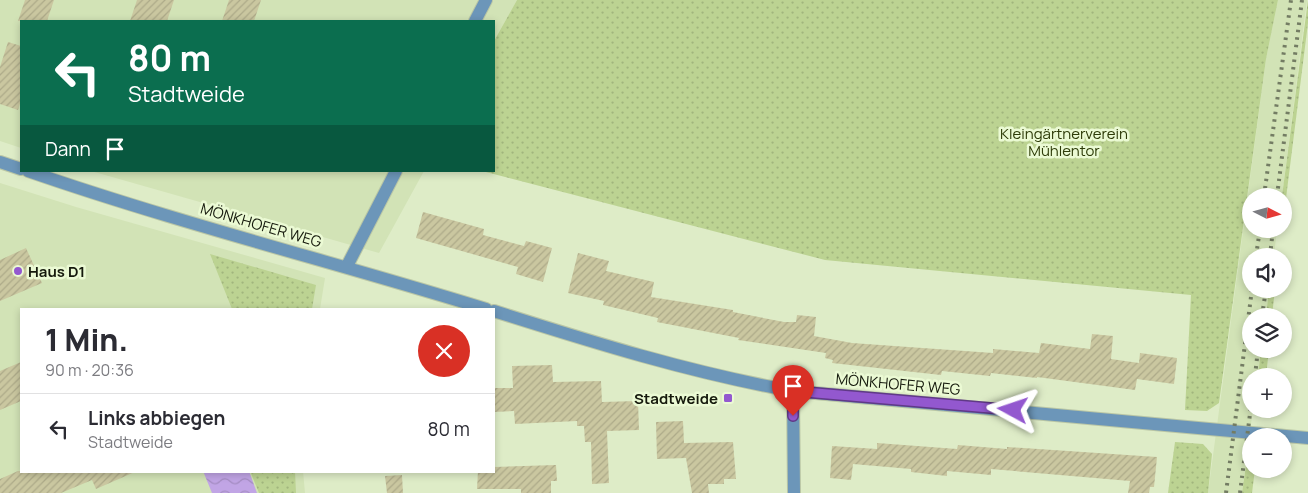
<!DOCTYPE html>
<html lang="de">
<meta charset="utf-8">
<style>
:root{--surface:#fff;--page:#f2f2f3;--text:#2b2b33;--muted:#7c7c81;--line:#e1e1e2}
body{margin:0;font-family:Manrope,sans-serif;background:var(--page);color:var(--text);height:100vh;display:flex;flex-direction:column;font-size:19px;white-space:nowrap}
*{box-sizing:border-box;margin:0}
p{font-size:16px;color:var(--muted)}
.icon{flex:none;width:28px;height:28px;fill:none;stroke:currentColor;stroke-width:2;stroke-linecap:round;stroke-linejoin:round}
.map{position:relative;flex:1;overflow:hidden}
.sheet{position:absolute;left:20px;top:308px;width:475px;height:165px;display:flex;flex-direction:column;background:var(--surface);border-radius:0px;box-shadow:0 2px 8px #0003}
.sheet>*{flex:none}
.hud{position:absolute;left:20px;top:20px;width:475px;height:152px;border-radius:0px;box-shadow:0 2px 8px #0003;background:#0b6e4f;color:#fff;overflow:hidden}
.needle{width:32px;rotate:96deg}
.tools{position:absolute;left:1242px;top:188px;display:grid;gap:10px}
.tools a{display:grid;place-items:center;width:50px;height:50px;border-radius:50%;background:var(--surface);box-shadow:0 2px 8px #0003;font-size:25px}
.pin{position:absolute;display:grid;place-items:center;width:42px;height:42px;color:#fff;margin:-51px -21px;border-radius:50% 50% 50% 0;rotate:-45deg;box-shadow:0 0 5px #0007}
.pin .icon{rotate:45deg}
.me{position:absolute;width:55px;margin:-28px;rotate:275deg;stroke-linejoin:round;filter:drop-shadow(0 0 4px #0008)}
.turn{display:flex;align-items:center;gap:18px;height:105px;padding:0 25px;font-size:22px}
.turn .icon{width:65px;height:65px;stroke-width:2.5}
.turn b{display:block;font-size:35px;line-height:42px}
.then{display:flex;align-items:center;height:48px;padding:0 25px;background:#0003;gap:10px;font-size:19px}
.round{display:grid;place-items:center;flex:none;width:52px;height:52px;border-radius:26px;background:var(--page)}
.head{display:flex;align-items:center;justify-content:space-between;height:85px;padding:0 25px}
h1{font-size:30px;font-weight:800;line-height:38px}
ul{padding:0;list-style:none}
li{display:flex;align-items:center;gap:15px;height:70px;padding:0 25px;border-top:1px solid var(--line)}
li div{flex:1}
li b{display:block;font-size:19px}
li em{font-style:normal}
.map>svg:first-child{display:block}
.built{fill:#d2e3b6}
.grass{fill:url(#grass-dots)}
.water{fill:url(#water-waves)}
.building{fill:url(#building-hatch)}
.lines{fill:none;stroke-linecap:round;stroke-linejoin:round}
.minor-casing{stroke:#bac6a5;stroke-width:14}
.minor{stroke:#6c96b9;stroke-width:12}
.rail{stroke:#737c63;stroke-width:4;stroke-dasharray:2.5 5;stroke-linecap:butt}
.route-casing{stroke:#603987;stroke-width:12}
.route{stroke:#9358cf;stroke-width:9}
.poi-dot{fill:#9358cf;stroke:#ebfad4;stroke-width:2}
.labels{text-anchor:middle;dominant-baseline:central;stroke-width:5;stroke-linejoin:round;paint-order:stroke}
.park-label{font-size:15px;fill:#2d3b08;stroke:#ebfad4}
.street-label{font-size:15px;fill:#15190c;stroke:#ebfad4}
.poi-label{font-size:15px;font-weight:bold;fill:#15190c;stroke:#ebfad4;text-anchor:start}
</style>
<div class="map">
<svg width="1308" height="493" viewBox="0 0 1308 493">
<defs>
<pattern id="grass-dots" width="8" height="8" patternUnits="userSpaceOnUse" patternTransform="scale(1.25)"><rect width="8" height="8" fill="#bcd392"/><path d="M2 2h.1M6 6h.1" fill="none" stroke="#a1b57d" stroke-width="1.8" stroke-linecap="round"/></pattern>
<pattern id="water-waves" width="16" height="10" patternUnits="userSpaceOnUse" patternTransform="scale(1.25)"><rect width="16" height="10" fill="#c1a5e5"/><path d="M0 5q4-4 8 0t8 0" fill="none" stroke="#a58dc3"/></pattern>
<pattern id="building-hatch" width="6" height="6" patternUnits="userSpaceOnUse" patternTransform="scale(1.25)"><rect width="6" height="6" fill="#cac7a0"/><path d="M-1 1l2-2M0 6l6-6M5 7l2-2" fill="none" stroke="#adaa89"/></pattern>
</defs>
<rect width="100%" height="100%" fill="#deecc7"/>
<!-- built -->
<path class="built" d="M 0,0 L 517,0 L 494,41 L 494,21 L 21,21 L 21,148 L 0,141 Z
M 1278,0 L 1307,0 L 1282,196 L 1251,196 L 1251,229 L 1277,229 L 1274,256 L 1251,256 L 1251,289 L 1269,289 L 1266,316 L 1251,316 L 1251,349 L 1261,349 L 1258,376 L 1251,376 L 1251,409 L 1253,409 L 1242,493 L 1208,493 L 1266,59 Z
M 91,171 L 424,171 L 379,253 Z
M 0,183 L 76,207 L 325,278 L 320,309 L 21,309 L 21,471 L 303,471 L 305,493 L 0,493 Z"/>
<!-- grass -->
<path class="grass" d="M 517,0 L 1278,0 L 1266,59 L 1219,403 L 1207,411 L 1185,410 L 1191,295 L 825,260 L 482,171 L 494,171 L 494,41 Z
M 1308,0 L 1308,23 L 1284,214 L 1284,196 L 1282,196 Z
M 210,254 L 316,285 L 312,309 L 232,309 Z
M 1269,289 L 1275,289 L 1272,316 L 1266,316 Z
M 1261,349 L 1269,349 L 1266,376 L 1258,376 Z
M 1175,442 L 1203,444 L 1212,454 L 1208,493 L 1168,493 Z
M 1247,458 L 1251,458 L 1251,469 L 1255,469 L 1252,493 L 1242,493 Z
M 250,471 L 295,471 L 296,493 L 259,493 Z"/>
<!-- water -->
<path class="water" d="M 203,471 L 249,471 L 257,493 L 212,493 Z"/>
<!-- building -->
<path class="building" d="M 25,0 L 54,0 L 47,21 L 18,21 Z
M 137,0 L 174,0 L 167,21 L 130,21 Z
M 229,0 L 261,0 L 254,21 L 222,21 Z
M 8,42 L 21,46 L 21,100 L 18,110 L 0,104 L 0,67 Z
M 423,212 L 484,229 L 483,235 L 524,246 L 526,241 L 552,248 L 543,282 L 516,274 L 518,267 L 416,238 Z
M 26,248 L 42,283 L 0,301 L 0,260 Z
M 578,253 L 609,261 L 606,271 L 654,282 L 651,297 L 733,310 L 733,312 L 784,322 L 796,322 L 797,315 L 816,317 L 814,336 L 852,343 L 993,353 L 993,349 L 1039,353 L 1041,343 L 1090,349 L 1092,334 L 1113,336 L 1111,359 L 1139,363 L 1140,353 L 1177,358 L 1174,384 L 1137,379 L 1135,390 L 1037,377 L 1037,378 L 991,373 L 990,376 L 942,371 L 941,375 L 832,363 L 833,360 L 825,358 L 826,353 L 738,340 L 739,338 L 657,322 L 658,318 L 603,305 L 604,301 L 568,293 Z
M 21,362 L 21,401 L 0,410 L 0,371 Z
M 552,365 L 553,382 L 601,381 L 602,402 L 638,401 L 639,430 L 607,431 L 609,483 L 592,484 L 591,442 L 585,442 L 584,426 L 577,426 L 577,421 L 515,424 L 514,411 L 494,412 L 494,388 L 513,388 L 512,366 Z
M 683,421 L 684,443 L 733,442 L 736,479 L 724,479 L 724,484 L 708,484 L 709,493 L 692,493 L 686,458 L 657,459 L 656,422 Z
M 877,443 L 957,449 L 958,445 L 1007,449 L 1007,447 L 1157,457 L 1154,487 L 1150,487 L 1149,493 L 1128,493 L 1130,481 L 991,469 L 991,475 L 947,471 L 947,476 L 911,472 L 911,469 L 853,464 L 851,480 L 830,478 L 832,446 L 877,449 Z
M 556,465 L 557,481 L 551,481 L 551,493 L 521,493 L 521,489 L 477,489 L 478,471 L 494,471 L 494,467 Z
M 18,471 L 137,471 L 96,489 L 92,480 L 61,493 L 0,493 L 0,479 Z
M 402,475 L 403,493 L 387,493 L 385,476 Z"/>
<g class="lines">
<defs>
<path id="minor" d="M 475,21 L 486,0
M 0,162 L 21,169
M 28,171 C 178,223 334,262 486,309
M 347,266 L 396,171
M 494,311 C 592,342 691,373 793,391 L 1308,438
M 793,391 L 794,493"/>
</defs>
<!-- minor casing -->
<use href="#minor" class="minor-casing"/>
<!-- minor -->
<use href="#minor" class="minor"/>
<!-- rail -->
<path class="rail" d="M 1264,196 L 1291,0
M 1277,196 L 1302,0
M 1256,256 L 1260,229
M 1270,256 L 1273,229
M 1262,316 L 1266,289
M 1255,376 L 1258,349
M 1226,493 L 1252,289
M 1240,493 L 1251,406"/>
</g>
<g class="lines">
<defs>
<path id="route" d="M 793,416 L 793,391 L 1013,410"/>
</defs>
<!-- route casing -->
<use href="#route" class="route-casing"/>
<!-- route -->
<use href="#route" class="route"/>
</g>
<!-- markers -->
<g class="poi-dot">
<circle cx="18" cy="271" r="5"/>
<rect x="723" y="393" width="10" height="10" rx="2.5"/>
</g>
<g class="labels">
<!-- park labels -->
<g class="park-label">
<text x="1064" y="133">Kleingärtnerverein<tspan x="1064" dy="17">Mühlentor</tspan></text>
</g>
<!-- street labels -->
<g class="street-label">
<text transform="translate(261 225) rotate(16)">MÖNKHOFER WEG</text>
<text transform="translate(898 384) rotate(5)">MÖNKHOFER WEG</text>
</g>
<!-- poi labels -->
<g class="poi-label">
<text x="28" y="271">Haus D1</text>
<text x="718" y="398" text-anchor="end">Stadtweide</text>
</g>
</g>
</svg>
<div class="tools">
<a><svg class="needle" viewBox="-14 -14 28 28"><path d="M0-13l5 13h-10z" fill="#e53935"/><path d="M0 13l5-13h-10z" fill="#7c7c81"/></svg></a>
<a><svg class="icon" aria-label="sound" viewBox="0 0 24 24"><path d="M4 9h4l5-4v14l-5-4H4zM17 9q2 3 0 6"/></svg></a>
<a><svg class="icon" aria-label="layers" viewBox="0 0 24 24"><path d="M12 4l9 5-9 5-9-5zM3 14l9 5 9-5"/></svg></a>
<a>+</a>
<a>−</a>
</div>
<div class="pin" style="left:793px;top:416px;background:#d93025"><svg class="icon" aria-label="arrive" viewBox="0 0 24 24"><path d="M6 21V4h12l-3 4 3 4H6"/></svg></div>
<svg class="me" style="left:1013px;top:410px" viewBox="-20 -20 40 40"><path d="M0-17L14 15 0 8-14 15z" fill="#9358cf" stroke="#fff" stroke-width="4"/></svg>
<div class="hud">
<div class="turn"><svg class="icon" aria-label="left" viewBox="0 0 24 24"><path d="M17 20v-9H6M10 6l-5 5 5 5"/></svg><div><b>80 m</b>Stadtweide</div></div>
<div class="then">Dann<svg class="icon" aria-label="arrive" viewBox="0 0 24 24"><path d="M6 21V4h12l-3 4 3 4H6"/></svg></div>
</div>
<section class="sheet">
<div class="head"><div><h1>1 Min.</h1><p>90 m · 20:36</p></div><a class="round" style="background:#d93025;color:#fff"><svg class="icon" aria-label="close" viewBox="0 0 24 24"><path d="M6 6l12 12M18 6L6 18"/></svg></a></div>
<ul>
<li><svg class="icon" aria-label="left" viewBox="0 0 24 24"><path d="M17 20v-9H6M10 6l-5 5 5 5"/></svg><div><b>Links abbiegen</b><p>Stadtweide</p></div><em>80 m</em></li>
</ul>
</section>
</div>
